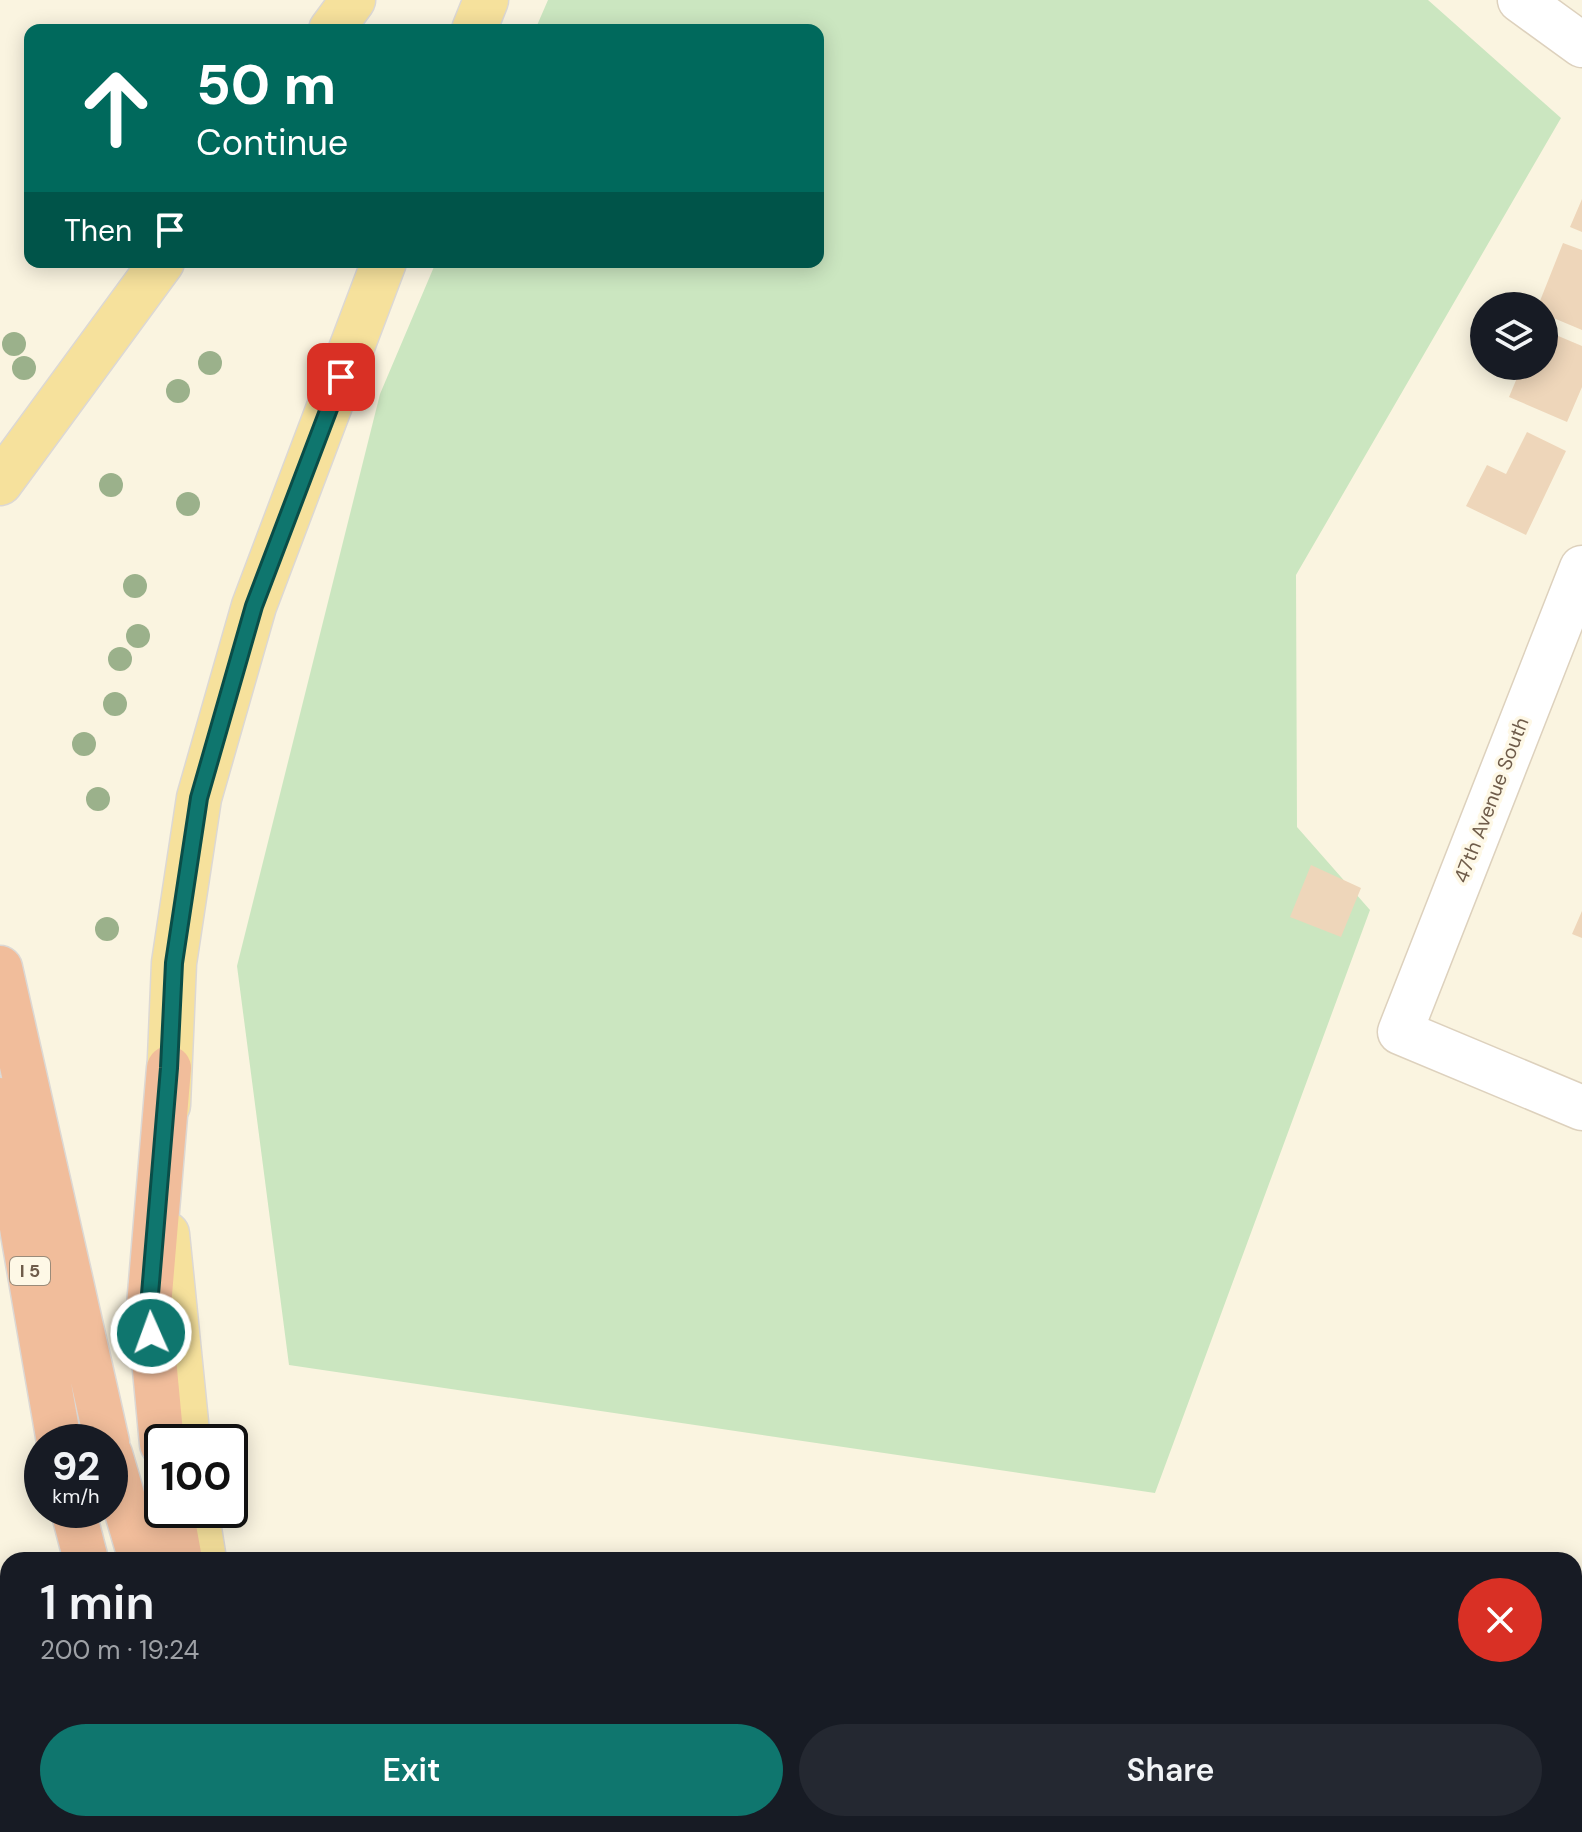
<!DOCTYPE html>
<meta charset="utf-8">
<style>
:root{--surface:#171b24;--page:#242831;--text:#f1f3f6;--muted:#9ea1a6;--accent:#0f766e}
body{margin:0;font-family:"DM Sans",sans-serif;background:var(--page);color:var(--text);height:100vh;display:flex;flex-direction:column;font-size:30px;white-space:nowrap}
*{box-sizing:border-box;margin:0}
p{font-size:26px;color:var(--muted)}
.icon{flex:none;width:44px;height:44px;fill:none;stroke:currentColor;stroke-width:2;stroke-linecap:round;stroke-linejoin:round}
.map{position:relative;flex:1;overflow:hidden}
.panel{position:absolute;left:0px;top:1552px;width:1582px;height:280px;display:flex;flex-direction:column;background:var(--surface);border-radius:24px 24px 0 0;box-shadow:0 4px 20px #0003}
.panel>*{flex:none}
.hud{position:absolute;left:24px;top:24px;width:800px;height:244px;border-radius:16px;box-shadow:0 4px 20px #0003;background:#00695c;color:#fff;overflow:hidden}
.fabs{position:absolute;left:1470px;top:292px;display:grid;gap:16px}
.fabs a{display:grid;place-items:center;width:88px;height:88px;border-radius:50%;background:var(--surface);box-shadow:0 4px 20px #0003;font-size:40px}
.speed{position:absolute;left:24px;top:1424px;display:flex;gap:16px;font-size:40px;font-weight:700;text-align:center}
.speed>*{display:grid;place-content:center;width:104px;height:104px;border-radius:50%;background:var(--surface);box-shadow:0 4px 20px #0003;line-height:1}
.speed small{font-size:20px;font-weight:400}
.speed .limit{border:4px solid #111;border-radius:12px;background:#fff;color:#111}
.pin{position:absolute;display:grid;place-items:center;width:68px;height:68px;color:#fff;margin:-34px;border-radius:16px;box-shadow:0 4px 12px #0006}
.me{position:absolute;width:88px;margin:-44px;rotate:358deg;stroke-linejoin:round;filter:drop-shadow(0 0 6px #0008)}
.turn{display:flex;align-items:center;gap:28px;height:168px;padding:0 40px;font-size:36px}
.turn .icon{width:104px;height:104px;stroke-width:2.5}
.turn b{display:block;font-size:56px;line-height:68px}
.then{display:flex;align-items:center;height:76px;padding:0 40px;background:#0003;gap:16px;font-size:30px}
.round{display:grid;place-items:center;flex:none;width:84px;height:84px;border-radius:42px;background:var(--page)}
.overview{display:flex;align-items:center;justify-content:space-between;height:136px;padding:0 40px}
h1{font-size:48px;font-weight:600;line-height:60px}
.action{display:flex;gap:16px;margin-top:auto;padding:16px 40px}
.action a{flex:1;height:92px;border-radius:48px;background:var(--accent);color:#fff;font-size:32px;font-weight:600;line-height:92px;text-align:center}
.action a+a{background:var(--page);color:var(--text)}
.map>svg:first-child{display:block}
.green{fill:#cbe6c0}
.building{fill:#eed6ba}
.lines{fill:none;stroke-linecap:round;stroke-linejoin:round}
.minor-casing{stroke:#ddd1bd;stroke-width:47}
.major-casing{stroke:#dcd8d4;stroke-width:47}
.highway-casing{stroke:#dcd8d4;stroke-width:47}
.minor{stroke:#fff;stroke-width:44}
.major{stroke:#f6e19c;stroke-width:44}
.highway{stroke:#f1bd9b;stroke-width:44}
.tree{fill:#9bb18b}
.route-casing{stroke:#0a4d48;stroke-width:20}
.route{stroke:#0f766e;stroke-width:14}
.labels{text-anchor:middle;dominant-baseline:central;stroke-width:7;stroke-linejoin:round;paint-order:stroke}
.shield{fill:#fef8e6;stroke:#9a8b79;stroke-width:2}
.shield-label{font-size:18px;font-weight:bold;fill:#6f5c4a}
.street-label{font-size:20px;fill:#6f5c4a;stroke:#fef8e6}
</style>
<div class="map">
<svg width="1582" height="1832" viewBox="0 0 1582 1832">
<rect width="100%" height="100%" fill="#faf4e0"/>
<!-- green -->
<path class="green" d="M 548,0 L 1428,0 L 1561,118 L 1296,575 L 1297,827 L 1370,910 L 1155,1493 L 289,1365 L 237,966 L 380,394 L 436,262 L 818,262 L 818,30 L 535,30 Z
M 1582,1739 L 1582,1832 L 1358,1832 L 1377,1824 L 1574,1824 L 1574,1742 Z
M 435,1824 L 825,1824 L 862,1832 L 438,1832 Z"/>
<!-- building -->
<path class="building" d="M 1582,199 L 1582,232 L 1570,227 Z
M 1563,243 L 1582,250 L 1582,330 L 1544,314 L 1544,306 L 1538,306 Z
M 1544,330 L 1582,346 L 1582,387 L 1567,422 L 1509,397 L 1522,366 L 1544,366 Z
M 1527,432 L 1566,451 L 1526,535 L 1466,506 L 1487,465 L 1506,474 Z
M 1311,865 L 1361,888 L 1341,937 L 1290,917 Z
M 1582,911 L 1582,938 L 1572,934 Z"/>
<g class="lines">
<defs>
<path id="minor" d="M 1520,0 L 1582,45
M 1582,568 L 1400,1032 L 1582,1108"/>
<path id="major" d="M 331,30 L 353,0
M 474,30 L 486,0
M 0,483 L 162,262
M 168,1105 L 174,963 L 199,798 L 254,606 L 384,262
M 167,1234 L 188,1442
M 196,1510 L 204,1560
M 261,1824 L 263,1832"/>
<path id="highway" d="M 0,968 L 107,1442
M 0,1100 L 59,1442
M 162,1444 L 149,1306 L 169,1068
M 110,1454 L 141,1560
M 73,1510 L 86,1560
M 171,1510 L 180,1560
M 0,1726 L 8,1757
M 25,1824 L 27,1832
M 150,1824 L 152,1832
M 211,1824 L 213,1832"/>
</defs>
<!-- minor casing -->
<use href="#minor" class="minor-casing"/>
<!-- major casing -->
<use href="#major" class="major-casing"/>
<!-- highway casing -->
<use href="#highway" class="highway-casing"/>
<!-- minor -->
<use href="#minor" class="minor"/>
<!-- major -->
<use href="#major" class="major"/>
<!-- highway -->
<use href="#highway" class="highway"/>
</g>
<!-- trees -->
<g class="tree">
<circle cx="14" cy="344" r="12"/>
<circle cx="210" cy="363" r="12"/>
<circle cx="24" cy="368" r="12"/>
<circle cx="178" cy="391" r="12"/>
<circle cx="111" cy="485" r="12"/>
<circle cx="188" cy="504" r="12"/>
<circle cx="135" cy="586" r="12"/>
<circle cx="138" cy="636" r="12"/>
<circle cx="120" cy="659" r="12"/>
<circle cx="115" cy="704" r="12"/>
<circle cx="84" cy="744" r="12"/>
<circle cx="98" cy="799" r="12"/>
<circle cx="107" cy="929" r="12"/>
</g>
<g class="lines">
<defs>
<path id="route" d="M 151,1333 L 149,1306 L 169,1068 L 174,963 L 199,798 L 254,606 L 341,377"/>
</defs>
<!-- route casing -->
<use href="#route" class="route-casing"/>
<!-- route -->
<use href="#route" class="route"/>
</g>
<g class="labels">
<!-- shield labels -->
<rect class="shield" x="10" y="1257" width="40" height="28" rx="6"/>
<g class="shield-label">
<text x="30" y="1271">I 5</text>
</g>
<!-- street labels -->
<g class="street-label">
<text transform="translate(1491 800) rotate(-69)">47th Avenue South</text>
</g>
</g>
</svg>
<div class="fabs">
<a><svg class="icon" aria-label="layers" viewBox="0 0 24 24"><path d="M12 4l9 5-9 5-9-5zM3 14l9 5 9-5"/></svg></a>
</div>
<div class="speed"><div>92<small>km/h</small></div><div class="limit">100</div></div>
<div class="pin" style="left:341px;top:377px;background:#d93025"><svg class="icon" aria-label="arrive" viewBox="0 0 24 24"><path d="M6 21V4h12l-3 4 3 4H6"/></svg></div>
<svg class="me" style="left:151px;top:1333px" viewBox="-20 -20 40 40"><circle r="17" fill="#0f766e" stroke="#fff" stroke-width="3"/><path d="M0-11L8 9 0 5-8 9z" fill="#fff"/></svg>
<div class="hud">
<div class="turn"><svg class="icon" aria-label="ahead" viewBox="0 0 24 24"><path d="M12 20V5M6 11l6-6 6 6"/></svg><div><b>50 m</b>Continue</div></div>
<div class="then">Then<svg class="icon" aria-label="arrive" viewBox="0 0 24 24"><path d="M6 21V4h12l-3 4 3 4H6"/></svg></div>
</div>
<section class="panel">
<div class="overview"><div><h1>1 min</h1><p>200 m · 19:24</p></div><a class="round" style="background:#d93025;color:#fff"><svg class="icon" aria-label="close" viewBox="0 0 24 24"><path d="M6 6l12 12M18 6L6 18"/></svg></a></div>
<div class="action"><a>Exit</a><a>Share</a></div>
</section>
</div>
